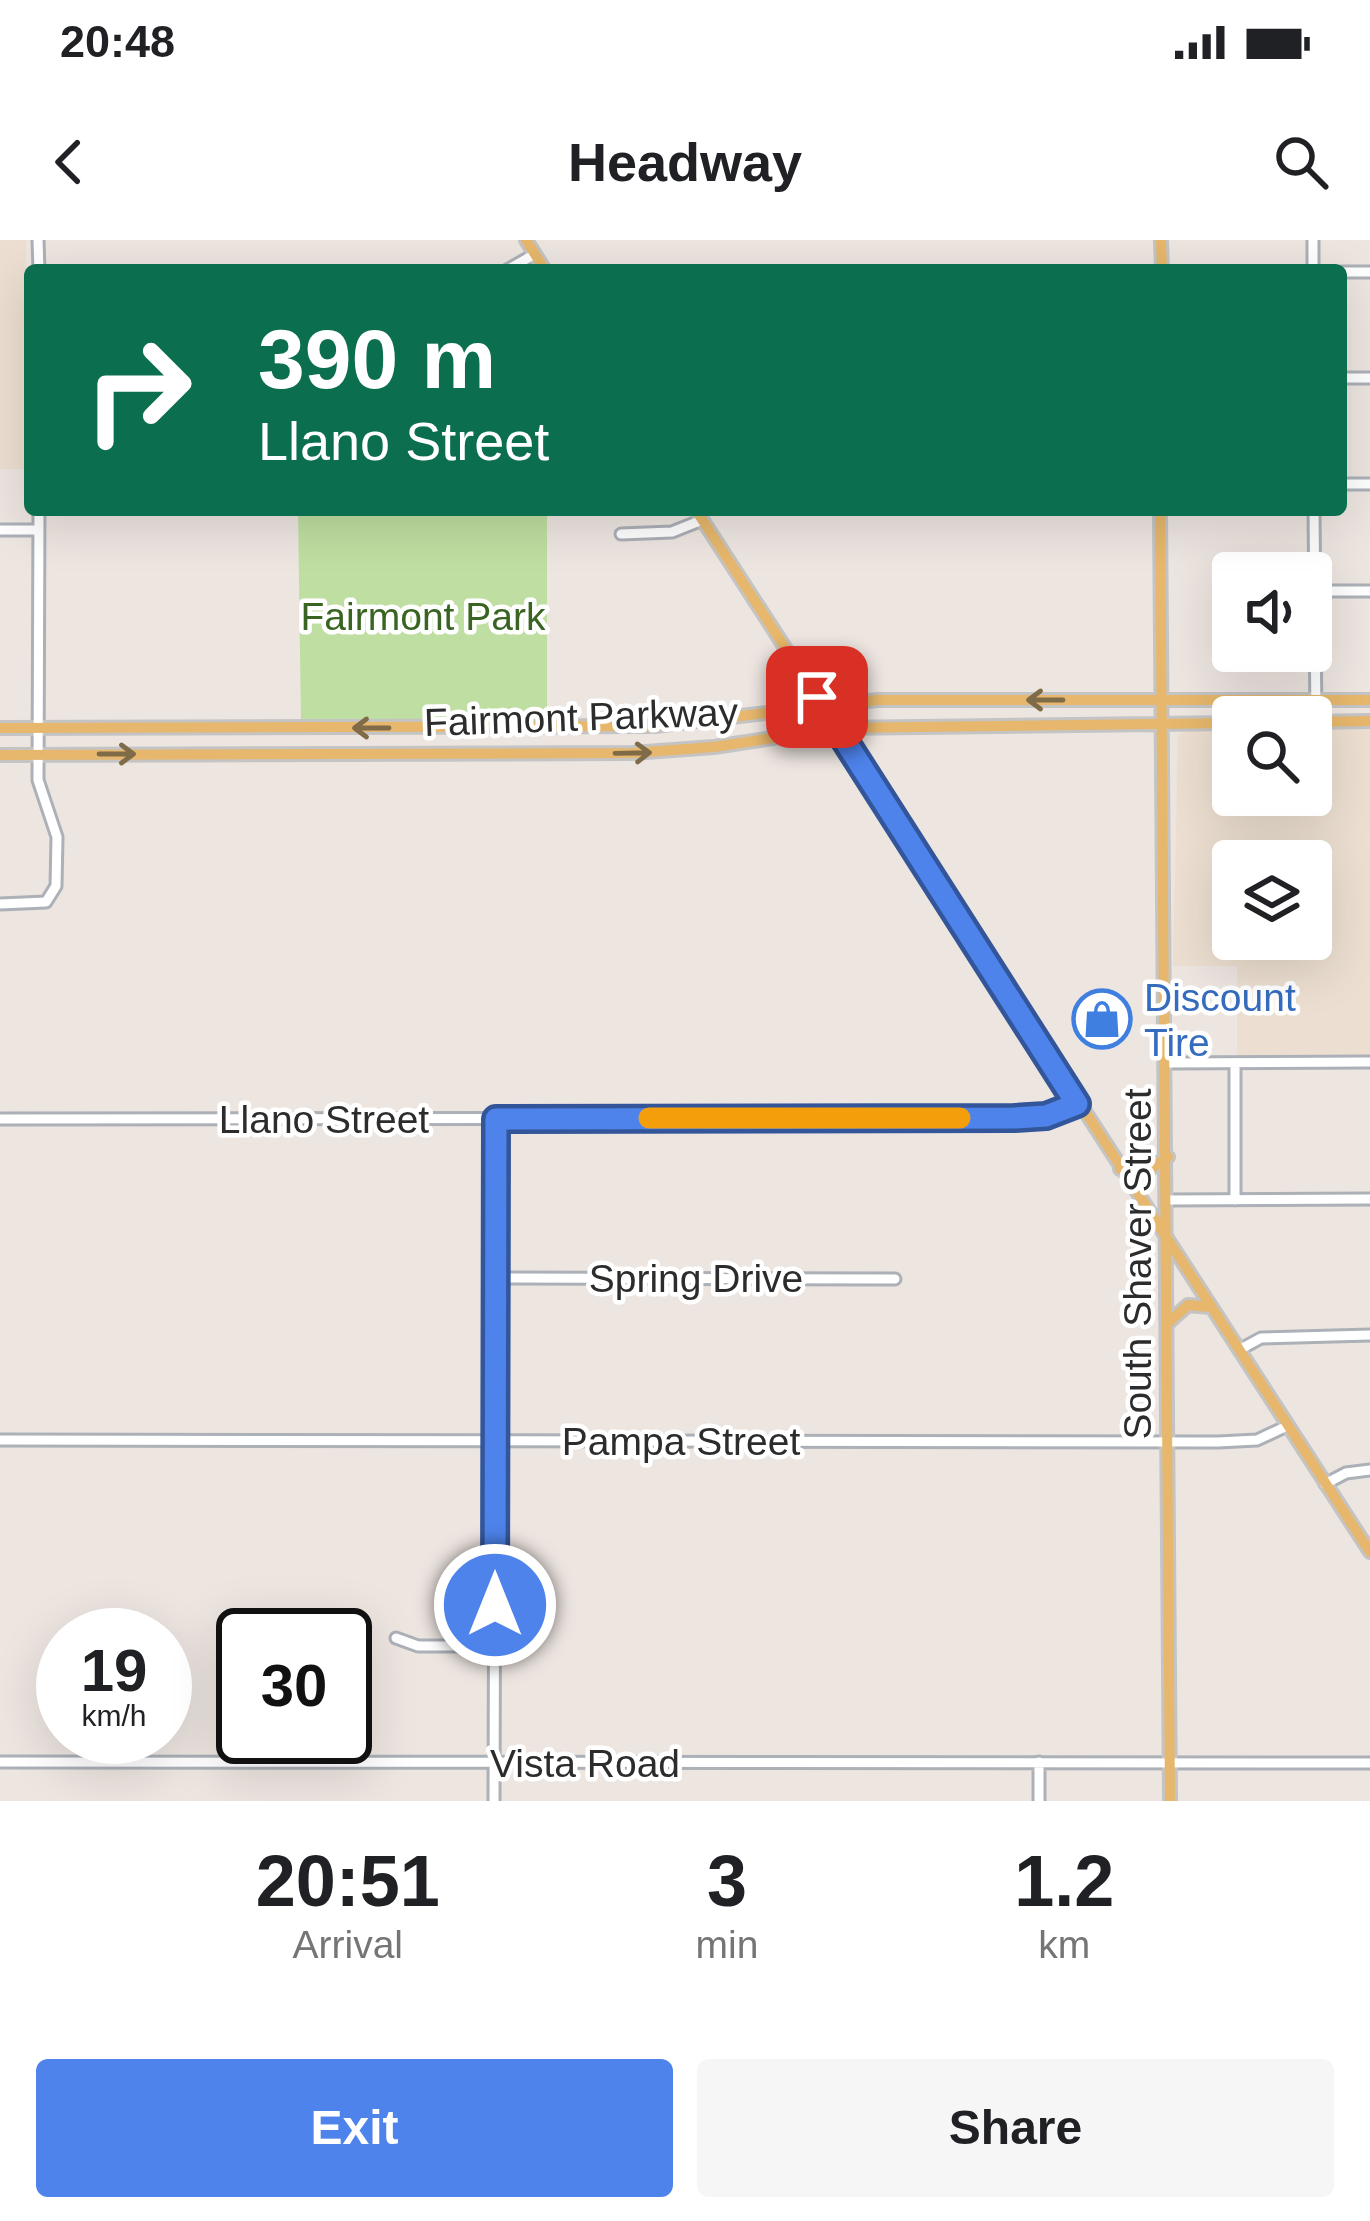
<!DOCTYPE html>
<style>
:root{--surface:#fff;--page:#f6f6f6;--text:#202124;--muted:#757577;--accent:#4e83eb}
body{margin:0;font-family:Arial,sans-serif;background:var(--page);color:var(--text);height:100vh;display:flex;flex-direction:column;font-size:45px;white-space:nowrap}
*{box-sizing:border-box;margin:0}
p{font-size:39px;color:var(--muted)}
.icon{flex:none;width:66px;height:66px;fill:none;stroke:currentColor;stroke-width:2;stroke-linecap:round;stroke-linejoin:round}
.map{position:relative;height:1561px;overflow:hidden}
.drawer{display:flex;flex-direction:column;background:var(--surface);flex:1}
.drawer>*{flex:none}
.banner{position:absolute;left:24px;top:24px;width:1323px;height:252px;border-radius:12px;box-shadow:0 12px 48px #0002;background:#0b6e4f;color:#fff;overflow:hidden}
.fabs{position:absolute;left:1212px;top:312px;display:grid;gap:24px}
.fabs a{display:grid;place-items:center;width:120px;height:120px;border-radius:12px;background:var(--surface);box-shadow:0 12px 48px #0002;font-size:60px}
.speed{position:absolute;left:36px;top:1368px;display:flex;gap:24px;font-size:60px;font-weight:700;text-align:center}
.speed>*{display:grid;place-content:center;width:156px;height:156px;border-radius:50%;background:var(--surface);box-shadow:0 12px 48px #0002;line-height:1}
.speed small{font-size:30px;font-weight:400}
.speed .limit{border:6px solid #111;border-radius:18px;background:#fff;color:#111}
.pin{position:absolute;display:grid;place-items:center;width:102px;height:102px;color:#fff;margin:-51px;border-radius:24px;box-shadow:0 6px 18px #0006}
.me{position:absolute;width:132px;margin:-66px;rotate:0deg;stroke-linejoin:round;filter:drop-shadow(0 0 9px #0008)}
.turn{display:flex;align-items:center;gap:42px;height:252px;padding:0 36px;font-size:54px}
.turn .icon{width:156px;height:156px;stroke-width:2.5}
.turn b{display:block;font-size:84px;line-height:102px}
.eta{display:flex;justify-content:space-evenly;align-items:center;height:204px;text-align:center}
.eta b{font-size:72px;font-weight:800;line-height:84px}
.primary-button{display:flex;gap:24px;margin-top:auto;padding:24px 36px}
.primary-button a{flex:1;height:138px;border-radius:12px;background:var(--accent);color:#fff;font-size:48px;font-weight:800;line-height:138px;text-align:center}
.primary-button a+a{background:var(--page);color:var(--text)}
.status{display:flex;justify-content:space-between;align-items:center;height:84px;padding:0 60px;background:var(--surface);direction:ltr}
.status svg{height:33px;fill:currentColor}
header{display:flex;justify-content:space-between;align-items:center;height:156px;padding:0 36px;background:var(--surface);font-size:54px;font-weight:800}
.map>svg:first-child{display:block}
.education{fill:#ecdfd1;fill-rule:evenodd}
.green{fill:#bfdea1}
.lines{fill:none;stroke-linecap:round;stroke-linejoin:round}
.minor-casing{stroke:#acb0b7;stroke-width:15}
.major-casing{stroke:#c4c4c4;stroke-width:16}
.minor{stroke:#fff;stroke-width:9}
.major{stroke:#e6b76c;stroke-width:10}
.oneway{stroke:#806b49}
.route-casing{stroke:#359;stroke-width:30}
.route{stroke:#4e83eb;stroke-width:21}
.slow{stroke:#f59e0b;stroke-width:21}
.labels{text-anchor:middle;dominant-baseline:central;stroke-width:9;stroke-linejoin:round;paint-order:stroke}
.park-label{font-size:39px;fill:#396421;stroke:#fff}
.street-label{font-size:39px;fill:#2c2c2c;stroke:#fff}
.shop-label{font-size:39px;fill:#366cbe;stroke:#fff;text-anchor:start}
</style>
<div class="status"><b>20:48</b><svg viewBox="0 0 49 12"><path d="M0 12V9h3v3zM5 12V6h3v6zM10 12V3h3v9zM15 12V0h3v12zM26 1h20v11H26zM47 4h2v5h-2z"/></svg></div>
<header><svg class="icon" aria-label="back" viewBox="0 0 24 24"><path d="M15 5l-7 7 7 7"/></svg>Headway<svg class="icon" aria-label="search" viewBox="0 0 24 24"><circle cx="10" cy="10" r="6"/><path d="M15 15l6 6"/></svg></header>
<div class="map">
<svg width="1370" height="1561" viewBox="0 0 1370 1561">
<rect width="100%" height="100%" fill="#ede5e0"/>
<!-- education -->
<path class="education" d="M 0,0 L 26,0 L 25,229 L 0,229 Z
M 1370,485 L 1370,819 L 1237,820 L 1237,726 L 1173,726 L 1178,496 L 1188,488 L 1233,488 L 1233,555 L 1311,555 L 1311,486 ZM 1233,621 L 1311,621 L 1311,699 L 1233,699 Z"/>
<!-- green -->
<path class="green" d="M 298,270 L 547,270 L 547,478 L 301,481 Z"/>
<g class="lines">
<defs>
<path id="minor" d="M 38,0 L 39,30
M 507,30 L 535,14
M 1313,30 L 1313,0
M 1341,32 L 1370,32
M 1341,138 L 1370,138
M 1341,244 L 1370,244
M 1314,270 L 1316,482
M 0,290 L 39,290
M 621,294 L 672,292 L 702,280
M 1316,351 L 1370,351
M 0,664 L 46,662 L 56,646 L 57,597 L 38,540 L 39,270
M 1166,823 L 1370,822
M 0,879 L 1014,878 L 1045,876 L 1077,864
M 1168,960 L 1370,959
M 1235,960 L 1235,823
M 496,1038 L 895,1039
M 1239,1110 L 1261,1098 L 1370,1095
M 0,1200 L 1218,1202 L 1257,1200 L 1287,1186
M 1325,1244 L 1346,1233 L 1370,1230
M 396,1398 L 418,1406 L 495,1406
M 0,1522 L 1370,1523
M 1039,1522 L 1039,1561
M 494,1561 L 496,879"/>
<path id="major" d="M 526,0 L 545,30
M 1161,0 L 1162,30
M 696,270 L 1370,1312
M 1160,270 L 1170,1561
M 1247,477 L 1265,461
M 1311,482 L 1370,481
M 0,488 L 655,486 L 877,460 L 1370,460
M 0,515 L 632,513 L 714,507 L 838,488 L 1233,483
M 1120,929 L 1147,931 L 1168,917
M 1169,1082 L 1188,1065 L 1210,1067"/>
</defs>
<!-- minor casing -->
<use href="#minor" class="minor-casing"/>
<!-- major casing -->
<use href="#major" class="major-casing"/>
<!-- minor -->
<use href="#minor" class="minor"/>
<!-- major -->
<use href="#major" class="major"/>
</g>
<!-- one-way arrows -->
<defs><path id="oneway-shaft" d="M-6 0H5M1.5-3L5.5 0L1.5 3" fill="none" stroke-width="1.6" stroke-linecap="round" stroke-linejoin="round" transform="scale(3)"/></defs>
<g class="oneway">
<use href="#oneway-shaft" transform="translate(1045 460) rotate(-180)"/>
<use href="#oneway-shaft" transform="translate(371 488) rotate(180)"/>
<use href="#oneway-shaft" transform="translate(633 513) rotate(-1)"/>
<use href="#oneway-shaft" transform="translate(117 514)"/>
</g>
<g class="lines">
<defs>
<path id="route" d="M 495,1365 L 496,879 L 1014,878 L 1046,876 L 1077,864 L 817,457"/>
</defs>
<!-- route casing -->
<use href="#route" class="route-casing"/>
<!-- route -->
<use href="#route" class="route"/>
<!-- slow -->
<path class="slow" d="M 649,878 L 960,878"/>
</g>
<!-- icons -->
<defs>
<symbol id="shop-ring" viewBox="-11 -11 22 22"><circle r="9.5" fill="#fff" stroke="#3f7fe0" stroke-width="1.5"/><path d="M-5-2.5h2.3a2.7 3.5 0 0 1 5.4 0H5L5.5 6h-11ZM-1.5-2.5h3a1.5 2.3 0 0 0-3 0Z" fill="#3f7fe0"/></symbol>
</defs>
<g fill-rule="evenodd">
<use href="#shop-ring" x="1069" y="746" width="66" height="66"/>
</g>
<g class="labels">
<!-- park labels -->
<g class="park-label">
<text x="423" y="376">Fairmont Park</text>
</g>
<!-- street labels -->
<g class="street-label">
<text transform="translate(581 477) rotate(-2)">Fairmont Parkway</text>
<text x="324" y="879">Llano Street</text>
<text transform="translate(1137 1024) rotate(-90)">South Shaver Street</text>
<text x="696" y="1038">Spring Drive</text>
<text x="681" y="1201">Pampa Street</text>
<text x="585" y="1523">Vista Road</text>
</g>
<!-- shop labels -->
<g class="shop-label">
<text x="1144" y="757">Discount<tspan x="1144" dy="45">Tire</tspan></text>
</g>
</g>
</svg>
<div class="fabs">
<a><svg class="icon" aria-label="sound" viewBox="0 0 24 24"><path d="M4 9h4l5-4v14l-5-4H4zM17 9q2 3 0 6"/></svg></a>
<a><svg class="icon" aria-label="search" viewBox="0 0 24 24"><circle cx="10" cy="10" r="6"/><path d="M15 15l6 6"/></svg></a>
<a><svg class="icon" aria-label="layers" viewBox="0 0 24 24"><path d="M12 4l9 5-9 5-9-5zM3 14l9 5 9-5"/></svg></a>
</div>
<div class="speed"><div>19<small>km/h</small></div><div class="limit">30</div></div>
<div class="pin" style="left:817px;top:457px;background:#d93025"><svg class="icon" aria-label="arrive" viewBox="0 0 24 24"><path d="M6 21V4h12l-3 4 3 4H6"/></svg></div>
<svg class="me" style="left:495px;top:1365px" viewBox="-20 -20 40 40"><circle r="17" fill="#4e83eb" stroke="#fff" stroke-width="3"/><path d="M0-11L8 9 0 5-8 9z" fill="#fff"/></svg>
<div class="banner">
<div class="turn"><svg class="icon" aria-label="right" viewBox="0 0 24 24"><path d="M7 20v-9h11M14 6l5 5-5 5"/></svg><div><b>390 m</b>Llano Street</div></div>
</div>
</div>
<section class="drawer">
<div class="eta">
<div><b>20:51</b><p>Arrival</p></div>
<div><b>3</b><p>min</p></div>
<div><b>1.2</b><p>km</p></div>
</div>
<div class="primary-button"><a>Exit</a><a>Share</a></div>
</section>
